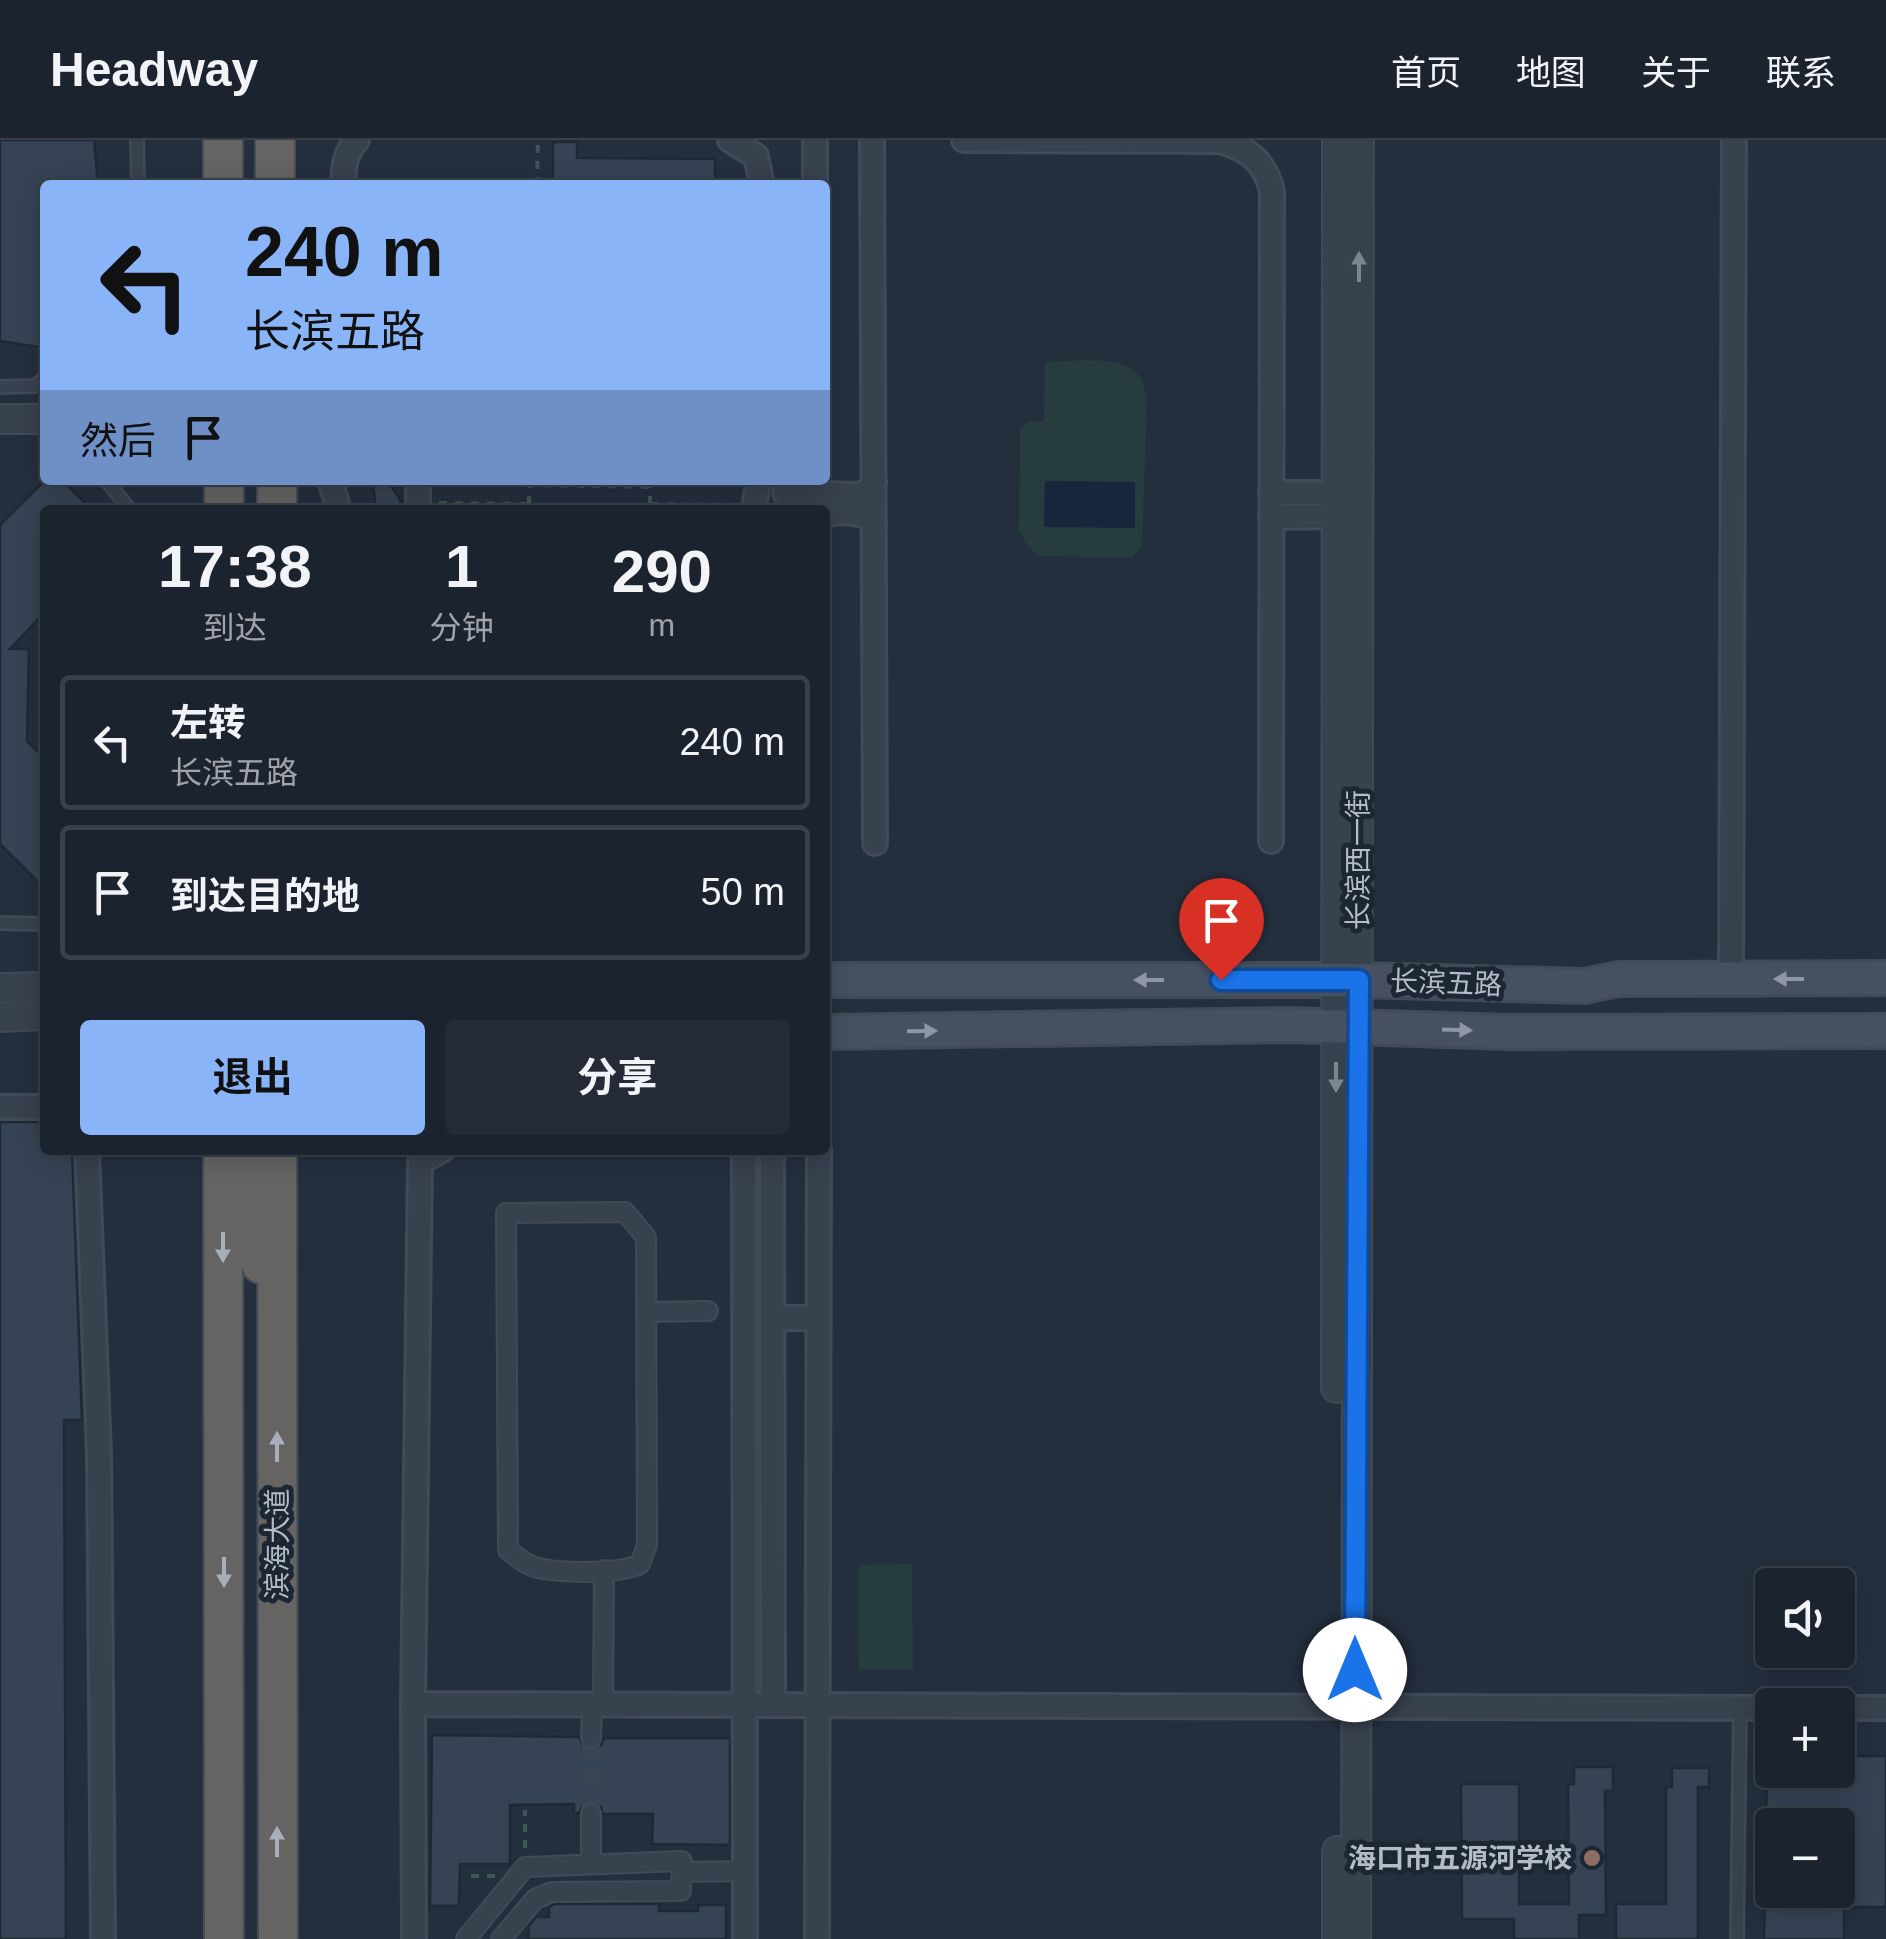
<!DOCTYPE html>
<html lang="zh">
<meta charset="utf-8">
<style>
:root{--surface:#1b232e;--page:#242b36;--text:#f1f3f6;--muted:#a0a4aa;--line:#39404a;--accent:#8ab4f8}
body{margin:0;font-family:Helvetica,"Noto Sans SC",sans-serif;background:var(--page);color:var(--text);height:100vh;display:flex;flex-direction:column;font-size:38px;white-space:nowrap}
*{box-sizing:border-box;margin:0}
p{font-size:32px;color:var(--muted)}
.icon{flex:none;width:55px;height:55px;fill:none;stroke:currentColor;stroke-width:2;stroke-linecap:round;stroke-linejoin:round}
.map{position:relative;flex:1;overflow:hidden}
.drawer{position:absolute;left:40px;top:365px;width:790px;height:650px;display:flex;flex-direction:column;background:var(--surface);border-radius:10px;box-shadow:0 5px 25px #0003,0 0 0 2px var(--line)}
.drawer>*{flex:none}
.hud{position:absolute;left:40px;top:40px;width:790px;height:305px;border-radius:10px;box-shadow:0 5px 25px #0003,0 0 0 2px var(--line);background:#8ab4f8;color:#111;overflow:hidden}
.buttons{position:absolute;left:1755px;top:1428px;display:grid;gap:20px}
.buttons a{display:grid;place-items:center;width:100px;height:100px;border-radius:10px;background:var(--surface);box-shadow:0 5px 25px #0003,0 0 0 2px var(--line);font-size:50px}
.pin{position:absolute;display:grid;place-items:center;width:85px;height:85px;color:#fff;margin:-102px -42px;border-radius:50% 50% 50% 0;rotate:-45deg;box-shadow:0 0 10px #0007}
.pin .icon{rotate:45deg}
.me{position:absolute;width:110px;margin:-55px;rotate:0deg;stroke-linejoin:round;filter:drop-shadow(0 0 8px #0008)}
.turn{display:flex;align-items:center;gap:35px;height:210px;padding:0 40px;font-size:45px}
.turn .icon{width:130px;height:130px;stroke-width:2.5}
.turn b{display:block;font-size:70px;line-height:85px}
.then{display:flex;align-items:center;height:95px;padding:0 40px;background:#0003;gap:20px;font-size:38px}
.eta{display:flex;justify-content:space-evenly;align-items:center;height:170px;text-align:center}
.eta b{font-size:60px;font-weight:700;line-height:70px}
.action{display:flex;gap:20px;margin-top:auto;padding:20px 40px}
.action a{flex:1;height:115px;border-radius:10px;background:var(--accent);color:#111;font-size:40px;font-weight:700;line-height:115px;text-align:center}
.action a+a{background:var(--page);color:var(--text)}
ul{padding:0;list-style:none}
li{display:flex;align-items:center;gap:30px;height:135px;margin:0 20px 15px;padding:0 20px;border:5px solid var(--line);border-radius:10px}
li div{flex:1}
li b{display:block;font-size:38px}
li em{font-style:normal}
header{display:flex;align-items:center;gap:60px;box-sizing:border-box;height:140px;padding:0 50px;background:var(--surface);border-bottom:2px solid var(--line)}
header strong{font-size:48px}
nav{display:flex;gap:55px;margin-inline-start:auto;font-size:35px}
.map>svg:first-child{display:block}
.green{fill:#263c3f}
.water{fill:#17263c}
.building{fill:#364354;stroke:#1f2835;stroke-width:2.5}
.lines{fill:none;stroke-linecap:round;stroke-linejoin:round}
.pedestrian-tunnel{stroke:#3a4453;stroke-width:18;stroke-dasharray:18 9;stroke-linecap:butt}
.service-casing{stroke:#414a57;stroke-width:16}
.pedestrian-casing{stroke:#414a57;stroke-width:22}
.minor-casing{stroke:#414a57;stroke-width:28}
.tertiary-casing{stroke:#414a57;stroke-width:32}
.secondary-casing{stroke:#414a57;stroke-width:38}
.trunk-casing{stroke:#434c59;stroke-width:42}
.path{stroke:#3f5557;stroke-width:4;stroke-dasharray:8 8;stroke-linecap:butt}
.service{stroke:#38414e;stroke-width:11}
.pedestrian{stroke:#38414e;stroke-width:18}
.minor{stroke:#38414e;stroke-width:22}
.tertiary{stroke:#38414e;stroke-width:28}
.secondary{stroke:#465061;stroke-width:32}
.trunk{stroke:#656462;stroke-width:38}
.oneway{fill:#7c8592}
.oneway2{fill:#8e96a5}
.oneway3{fill:#a8afba}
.route-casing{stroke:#114b97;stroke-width:25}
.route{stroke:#1a73e8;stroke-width:18}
.education-dot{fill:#8d6e63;stroke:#1d2633;stroke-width:4}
.labels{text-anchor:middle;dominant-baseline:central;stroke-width:10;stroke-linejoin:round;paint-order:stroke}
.street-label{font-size:28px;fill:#b4bcc9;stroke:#1d2633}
.poi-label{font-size:28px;font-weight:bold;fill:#b4bcc9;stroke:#1d2633;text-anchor:end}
</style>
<header>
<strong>Headway</strong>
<nav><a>首页</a><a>地图</a><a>关于</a><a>联系</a></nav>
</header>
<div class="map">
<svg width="1886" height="1799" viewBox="0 0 1886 1799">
<rect width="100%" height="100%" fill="#242f3e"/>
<!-- green -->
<path class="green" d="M 1045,222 C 1071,222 1122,213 1139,236 C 1143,242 1145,251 1147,259 L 1142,406 L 1132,418 L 1042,416 C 1029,410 1024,402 1019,389 L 1020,290 L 1028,282 L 1044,282 Z
M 912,1424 L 913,1529 L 859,1529 L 858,1425 Z"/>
<!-- water -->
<path class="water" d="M 1045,341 L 1135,342 L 1135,388 L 1044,387 Z"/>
<!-- building -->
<path class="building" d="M 0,0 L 94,0 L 98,45 L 45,45 L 45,208 L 0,201 Z
M 553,2 L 577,2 L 577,18 L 715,19 L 715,45 L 553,45 Z
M 45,340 L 62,340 L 92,370 L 45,370 L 45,472 L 10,509 L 29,509 L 27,601 L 45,619 L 45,749 L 0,704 L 0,385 Z
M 373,343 L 391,346 L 400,359 L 402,370 L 376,370 Z
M 0,982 L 45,982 L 45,1010 L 72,1010 L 82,1280 L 64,1280 L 66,1799 L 0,1799 Z
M 432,1595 L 579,1597 L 584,1608 L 592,1610 L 601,1605 L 604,1598 L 730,1598 L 730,1705 L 652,1704 L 653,1674 L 603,1674 L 601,1667 L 592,1662 L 584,1664 L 579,1673 L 574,1673 L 574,1664 L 510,1665 L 510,1724 L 460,1724 L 459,1766 L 430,1766 Z
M 1838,1616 L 1886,1616 L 1886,1767 L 1844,1767 L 1844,1799 L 1764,1799 L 1765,1750 L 1838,1750 L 1838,1685 L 1766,1685 L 1767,1630 L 1838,1630 Z
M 1574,1627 L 1613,1627 L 1613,1651 L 1605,1651 L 1606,1775 L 1579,1775 L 1579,1799 L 1514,1799 L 1514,1779 L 1462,1779 L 1461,1644 L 1519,1644 L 1519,1764 L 1569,1764 L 1568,1644 L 1574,1644 Z
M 1672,1628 L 1709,1628 L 1709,1647 L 1698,1647 L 1698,1799 L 1616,1799 L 1616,1764 L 1666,1764 L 1666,1647 L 1672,1647 Z
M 555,1764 L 659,1764 L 659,1771 L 698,1771 L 698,1765 L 726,1765 L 726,1799 L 528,1799 L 529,1786 L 536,1777 L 549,1777 L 549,1767 Z"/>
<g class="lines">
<!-- pedestrian-tunnel -->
<path class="pedestrian-tunnel" d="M 591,1674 L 591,1598"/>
<defs>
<path id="service" d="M 137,0 L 138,45
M 0,247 L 35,246 L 45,238
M 106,340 L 130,370
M 0,783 L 45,784
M 1737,1799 L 1740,1568"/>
<path id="pedestrian" d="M 625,1072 L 646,1097 L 647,1405 L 640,1424 C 621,1434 566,1433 543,1429 C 529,1427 518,1418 508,1410 L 506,1073 Z
M 646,1172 L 708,1171
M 603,1565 L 604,1430
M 591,1598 L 592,1565
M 591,1674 L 591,1723
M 682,1732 L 744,1731
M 466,1799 L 525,1727 L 682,1721 L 681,1751 L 552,1752 L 535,1759 L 501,1799"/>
<path id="minor" d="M 730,0 L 756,16 L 762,45
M 815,0 L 815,45
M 872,0 L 875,703
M 964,0 L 1220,1 C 1249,9 1265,22 1272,51 L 1271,701
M 343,45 C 344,27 344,14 357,0
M 330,340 L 339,370
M 418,340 L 418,370
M 785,353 L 858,355 L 868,352 L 874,342
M 1271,353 L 1338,353
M 754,370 L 758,340
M 825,375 C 840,370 855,372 870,377 L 874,384
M 1271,377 L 1338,376
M 1731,839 L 1734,0
M 0,967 L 45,967
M 87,1010 L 99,1314 L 103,1799
M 744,1010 L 745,1799
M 772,1010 L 773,1565
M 772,1178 L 818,1178
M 413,1564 L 1772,1568
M 1838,1568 L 1886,1568
M 414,1799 L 413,1564 L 420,1022 L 442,1010
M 817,1799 L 819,1010"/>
<path id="tertiary" d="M 0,279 L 45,279
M 0,848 L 45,847
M 0,877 L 45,875
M 1336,1248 L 1337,0
M 1337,1711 L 1337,1799
M 1356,1799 L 1359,0"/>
<path id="secondary" d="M 825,840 L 1359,840 L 1585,846 L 1618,839 L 1886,838
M 825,892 L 1290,885 L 1509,892 L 1886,891"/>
<path id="trunk" d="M 223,0 L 223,45
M 275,0 L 275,45
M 277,340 L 277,370
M 224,370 L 224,340
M 223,1010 L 224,1799
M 250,1010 L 250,1069 L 261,1124
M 277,1010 L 278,1799"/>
</defs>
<!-- service casing -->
<use href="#service" class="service-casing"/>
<!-- pedestrian casing -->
<use href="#pedestrian" class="pedestrian-casing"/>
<!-- minor casing -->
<use href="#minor" class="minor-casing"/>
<!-- tertiary casing -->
<use href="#tertiary" class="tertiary-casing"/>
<!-- secondary casing -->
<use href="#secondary" class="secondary-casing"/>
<!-- trunk casing -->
<use href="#trunk" class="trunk-casing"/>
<!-- path -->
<path class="path" d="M 537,45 L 538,0
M 529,340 L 529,370
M 650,340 L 650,370
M 529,345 L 650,347
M 439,363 L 529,364
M 650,364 L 734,365
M 525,1708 L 525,1670
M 471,1736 L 496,1736"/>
<!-- service -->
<use href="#service" class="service"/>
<!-- pedestrian -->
<use href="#pedestrian" class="pedestrian"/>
<!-- minor -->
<use href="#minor" class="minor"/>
<!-- tertiary -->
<use href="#tertiary" class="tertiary"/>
<!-- secondary -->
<use href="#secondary" class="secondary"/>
<!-- trunk -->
<use href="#trunk" class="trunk"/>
</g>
<!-- one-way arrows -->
<defs><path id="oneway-solid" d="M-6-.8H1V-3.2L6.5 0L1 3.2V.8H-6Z" transform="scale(2.5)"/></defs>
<g class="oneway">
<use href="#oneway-solid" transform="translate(1359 127) rotate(-90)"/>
<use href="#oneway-solid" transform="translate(1336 937) rotate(90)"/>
</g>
<g class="oneway2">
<use href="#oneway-solid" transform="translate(1789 839) rotate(180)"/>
<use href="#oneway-solid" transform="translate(1149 840) rotate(180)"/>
<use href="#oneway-solid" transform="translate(1457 890) rotate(2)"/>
<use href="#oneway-solid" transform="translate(922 891) rotate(-1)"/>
</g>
<g class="oneway3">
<use href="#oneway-solid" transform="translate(223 1107) rotate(90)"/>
<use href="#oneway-solid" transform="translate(277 1307) rotate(-90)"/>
<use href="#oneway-solid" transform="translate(224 1432) rotate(90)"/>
<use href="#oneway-solid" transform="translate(277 1702) rotate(-90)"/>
</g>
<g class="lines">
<defs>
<path id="route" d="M 1221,840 L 1359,840 L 1355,1530"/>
</defs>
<!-- route casing -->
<use href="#route" class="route-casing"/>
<!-- route -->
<use href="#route" class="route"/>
</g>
<!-- markers -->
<circle class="education-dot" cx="1592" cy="1718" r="10"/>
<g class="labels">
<!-- street labels -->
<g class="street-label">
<text transform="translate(1358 720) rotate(-90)">长滨西一街</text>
<text transform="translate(1446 843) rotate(2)">长滨五路</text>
<text transform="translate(277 1404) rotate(-90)">滨海大道</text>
</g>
<!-- poi labels -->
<g class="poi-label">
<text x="1572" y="1718">海口市五源河学校</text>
</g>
</g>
</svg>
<div class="buttons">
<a><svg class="icon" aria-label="sound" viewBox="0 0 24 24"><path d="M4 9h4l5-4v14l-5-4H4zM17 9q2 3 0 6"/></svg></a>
<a>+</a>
<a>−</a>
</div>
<div class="pin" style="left:1221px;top:840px;background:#d93025"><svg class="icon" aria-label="arrive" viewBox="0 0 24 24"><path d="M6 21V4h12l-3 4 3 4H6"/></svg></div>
<svg class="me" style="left:1355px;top:1530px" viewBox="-20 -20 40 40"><circle r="19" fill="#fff"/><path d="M0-13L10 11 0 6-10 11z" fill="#1a73e8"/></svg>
<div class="hud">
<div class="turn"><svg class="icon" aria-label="left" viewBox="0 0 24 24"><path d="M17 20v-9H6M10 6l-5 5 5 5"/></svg><div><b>240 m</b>长滨五路</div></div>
<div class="then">然后<svg class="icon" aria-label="arrive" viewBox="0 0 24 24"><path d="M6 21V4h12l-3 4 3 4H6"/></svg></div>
</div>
<section class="drawer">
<div class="eta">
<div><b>17:38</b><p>到达</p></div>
<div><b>1</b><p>分钟</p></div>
<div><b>290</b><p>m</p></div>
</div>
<ul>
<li><svg class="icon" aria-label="left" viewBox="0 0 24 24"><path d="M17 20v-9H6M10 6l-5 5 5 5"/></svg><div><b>左转</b><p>长滨五路</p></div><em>240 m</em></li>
<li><svg class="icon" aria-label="arrive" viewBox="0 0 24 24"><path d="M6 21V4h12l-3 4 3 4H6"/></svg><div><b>到达目的地</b></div><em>50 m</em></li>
</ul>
<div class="action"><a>退出</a><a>分享</a></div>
</section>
</div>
